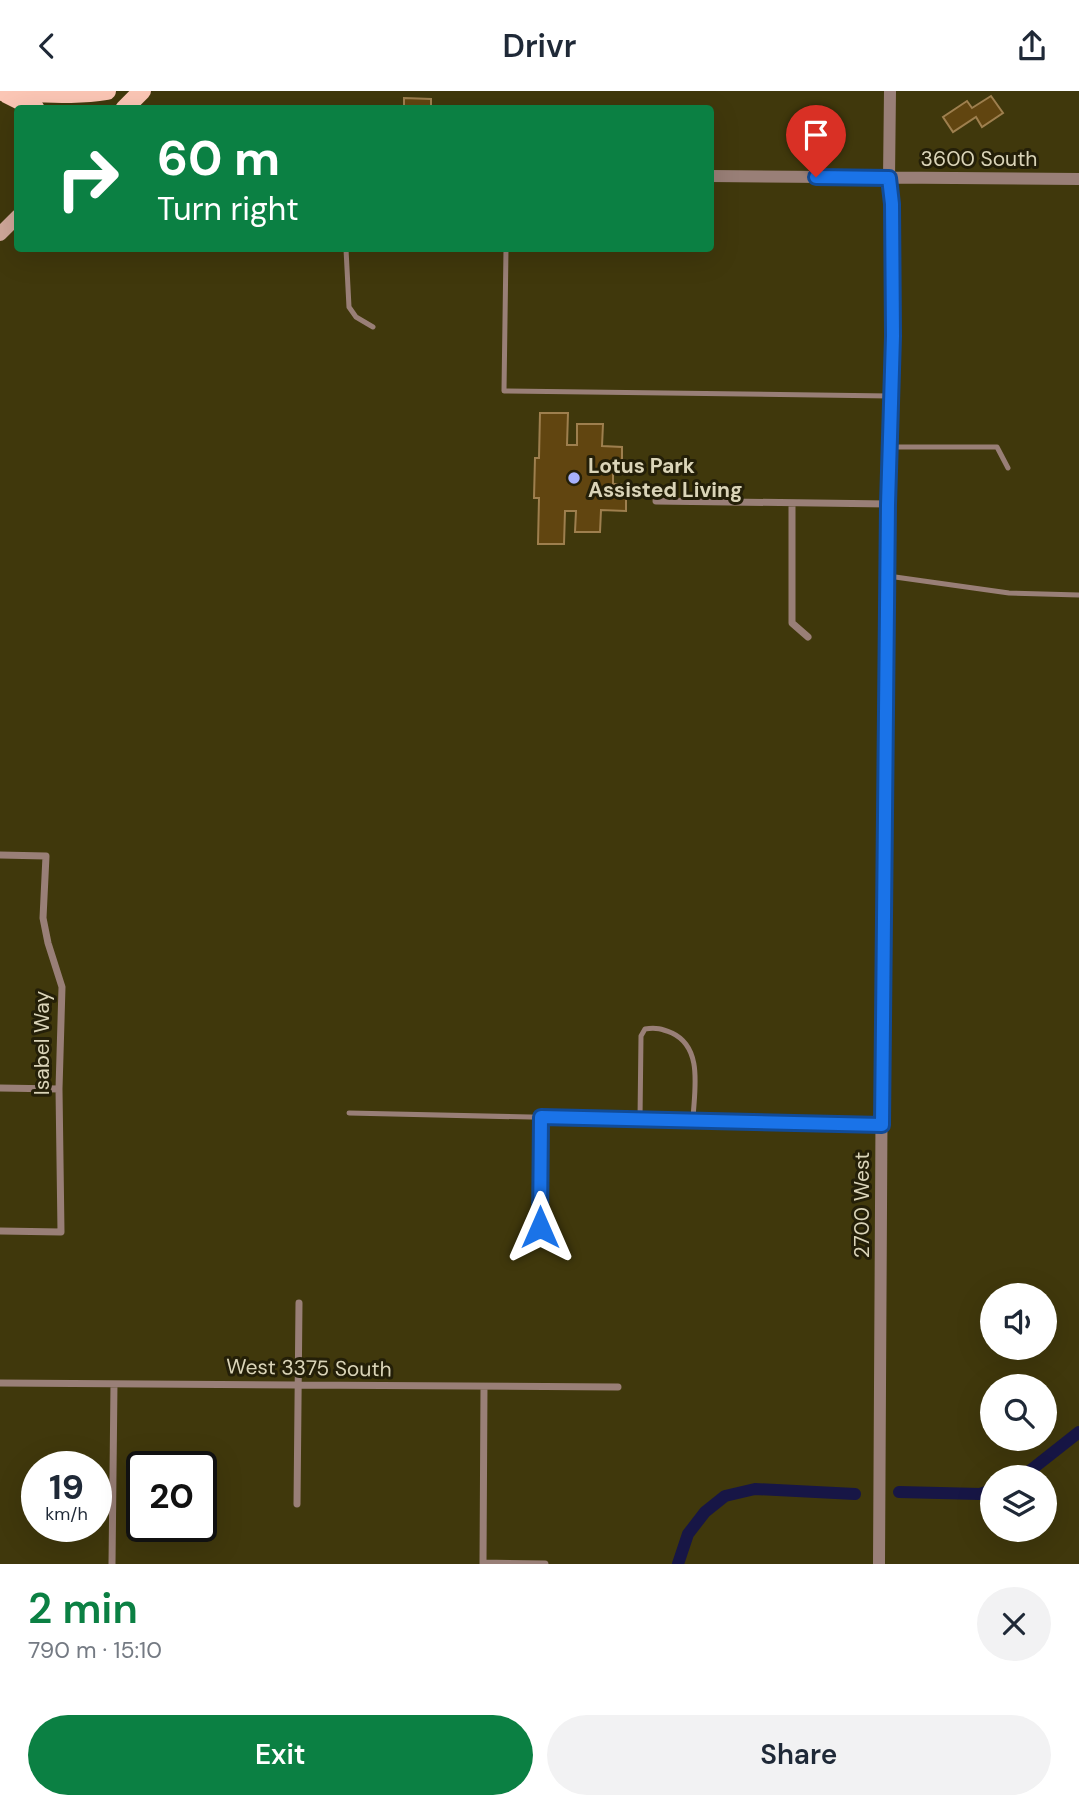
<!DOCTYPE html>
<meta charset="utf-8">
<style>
:root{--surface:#fff;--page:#f2f2f3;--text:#1f2937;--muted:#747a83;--accent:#0b8043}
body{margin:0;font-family:"DM Sans",sans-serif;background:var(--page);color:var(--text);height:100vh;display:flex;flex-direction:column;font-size:26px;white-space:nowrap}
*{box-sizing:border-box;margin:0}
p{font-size:23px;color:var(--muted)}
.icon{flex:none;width:38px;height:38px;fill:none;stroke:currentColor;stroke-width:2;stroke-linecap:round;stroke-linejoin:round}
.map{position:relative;height:1473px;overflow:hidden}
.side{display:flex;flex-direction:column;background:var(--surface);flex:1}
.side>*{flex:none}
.top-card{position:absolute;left:14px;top:14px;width:700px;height:147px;border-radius:7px;box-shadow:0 7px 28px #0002;background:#0b8043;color:#fff;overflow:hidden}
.controls{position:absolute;left:980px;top:1192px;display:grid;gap:14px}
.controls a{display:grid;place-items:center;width:77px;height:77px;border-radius:50%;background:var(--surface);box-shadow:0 7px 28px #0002;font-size:35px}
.speed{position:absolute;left:21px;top:1360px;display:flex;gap:14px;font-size:35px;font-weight:700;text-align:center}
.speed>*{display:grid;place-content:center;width:91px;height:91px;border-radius:50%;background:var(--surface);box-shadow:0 7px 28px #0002;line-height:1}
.speed small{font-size:18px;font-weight:400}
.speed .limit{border:4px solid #111;border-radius:10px;background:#fff;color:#111}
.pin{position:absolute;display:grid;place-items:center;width:60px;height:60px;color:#fff;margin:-72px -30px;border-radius:50% 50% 50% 0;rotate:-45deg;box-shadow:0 0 7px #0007}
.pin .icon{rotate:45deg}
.me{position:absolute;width:77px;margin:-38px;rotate:0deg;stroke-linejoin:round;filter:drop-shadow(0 0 5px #0008)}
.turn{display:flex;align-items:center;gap:24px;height:147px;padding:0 28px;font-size:32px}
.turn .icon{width:91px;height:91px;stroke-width:2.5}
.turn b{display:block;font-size:49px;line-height:60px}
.round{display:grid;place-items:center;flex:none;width:74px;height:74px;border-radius:37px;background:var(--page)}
.overview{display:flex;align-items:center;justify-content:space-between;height:119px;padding:0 28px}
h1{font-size:42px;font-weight:600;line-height:52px;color:var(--accent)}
.action{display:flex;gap:14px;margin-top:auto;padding:14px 28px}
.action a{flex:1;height:80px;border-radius:42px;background:var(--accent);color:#fff;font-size:28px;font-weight:600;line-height:80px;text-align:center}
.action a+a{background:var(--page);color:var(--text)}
header{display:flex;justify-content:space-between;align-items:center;height:91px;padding:0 28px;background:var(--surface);font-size:32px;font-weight:600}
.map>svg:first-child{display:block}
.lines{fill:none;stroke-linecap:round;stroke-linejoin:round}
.canal{stroke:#171646;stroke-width:12}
.building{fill:#614510;stroke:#9e7f4e;stroke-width:2}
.service{stroke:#997f77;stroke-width:5}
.minor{stroke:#997f77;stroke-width:7}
.tertiary{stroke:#997f77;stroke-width:12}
.secondary{stroke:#d0a79a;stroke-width:14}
.primary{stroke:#fbc6b5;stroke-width:18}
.route-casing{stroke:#114b97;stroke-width:18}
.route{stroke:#1a73e8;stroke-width:12}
.poi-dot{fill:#a7b1fc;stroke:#241f08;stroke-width:2.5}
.labels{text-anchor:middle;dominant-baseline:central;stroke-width:6;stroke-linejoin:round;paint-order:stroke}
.street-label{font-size:21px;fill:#dad4b8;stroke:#241f08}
.poi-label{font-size:21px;font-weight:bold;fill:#dad4b8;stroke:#241f08;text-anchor:start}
</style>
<header><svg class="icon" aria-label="back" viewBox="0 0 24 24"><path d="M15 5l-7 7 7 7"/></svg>Drivr<svg class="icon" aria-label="share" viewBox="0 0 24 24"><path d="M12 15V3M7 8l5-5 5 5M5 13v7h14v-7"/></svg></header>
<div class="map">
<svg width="1079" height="1473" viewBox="0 0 1079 1473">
<rect width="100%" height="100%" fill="#40380c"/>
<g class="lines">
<!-- canal -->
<path class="canal" d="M 1022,1386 L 1079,1341
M 899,1401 L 980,1403 L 992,1399
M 678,1473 L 688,1443 L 705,1421 L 725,1405 L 755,1398 L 855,1403"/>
</g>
<!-- building -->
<path class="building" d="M 991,5 L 1003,22 L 982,36 L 976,26 L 953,41 L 943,26 L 967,10 L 972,17 Z
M 404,7 L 431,8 L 431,15 L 446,15 L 446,18 L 404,18 Z
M 540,322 L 568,322 L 567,354 L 577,354 L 577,333 L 603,333 L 602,355 L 622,356 L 622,380 L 613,380 L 613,393 L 621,393 L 620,401 L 626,401 L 626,420 L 601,419 L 600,441 L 575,441 L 576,420 L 565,420 L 564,453 L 538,453 L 539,407 L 534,407 L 535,367 L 539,367 Z"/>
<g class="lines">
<!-- service -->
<path class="service" d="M 346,158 L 349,216 L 356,226 L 373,236
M 506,158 L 504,300 L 890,305
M 891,356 L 997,356 L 1008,377
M 888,485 L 1009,502 L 1079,504
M 349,1022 L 882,1034
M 640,1028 L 641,945 L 645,938 C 656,936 662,938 672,942 C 704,957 694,1000 693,1029
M 540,1136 L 541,1026"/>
<!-- minor -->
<path class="minor" d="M 656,410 L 888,413
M 792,412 L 792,532 L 808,546
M 0,764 L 46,765 L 43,827 L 48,852 L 62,896 L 59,998 L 61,1141 L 0,1140
M 0,997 L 59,998
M 0,1292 L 618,1296
M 297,1413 L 299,1212
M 483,1472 L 545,1473
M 112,1473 L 114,1293
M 483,1473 L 484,1296"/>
<!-- tertiary -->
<path class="tertiary" d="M 710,85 L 1079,88
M 879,1473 L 882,938 L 887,723 L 888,413 L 893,245 L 892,113 L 889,87 L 890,0"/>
<!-- secondary -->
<path class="secondary" d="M 0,143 L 18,125"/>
<!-- primary -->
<path class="primary" d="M 2,1 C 37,1 72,6 107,0
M 8,4 L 36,18
M 124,18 L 142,0"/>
</g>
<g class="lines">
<defs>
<path id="route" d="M 540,1136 L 541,1026 L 882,1034 L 888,414 L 893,245 L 892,113 L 889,87 L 816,86"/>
</defs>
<!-- route casing -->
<use href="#route" class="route-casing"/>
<!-- route -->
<use href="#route" class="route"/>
</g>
<!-- markers -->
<circle class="poi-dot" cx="574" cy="387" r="7"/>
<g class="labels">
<!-- street labels -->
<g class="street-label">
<text x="979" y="68">3600 South</text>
<text transform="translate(42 952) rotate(-90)">Isabel Way</text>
<text transform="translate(862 1114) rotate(-90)">2700 West</text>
<text transform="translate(309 1277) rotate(1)">West 3375 South</text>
</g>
<!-- poi labels -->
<g class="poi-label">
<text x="588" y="375">Lotus Park<tspan x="588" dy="24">Assisted Living</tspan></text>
</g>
</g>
</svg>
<div class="controls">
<a><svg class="icon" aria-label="sound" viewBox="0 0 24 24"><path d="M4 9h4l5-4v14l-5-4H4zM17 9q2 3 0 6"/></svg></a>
<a><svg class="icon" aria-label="search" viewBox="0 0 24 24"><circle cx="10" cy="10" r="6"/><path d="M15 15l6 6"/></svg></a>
<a><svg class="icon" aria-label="layers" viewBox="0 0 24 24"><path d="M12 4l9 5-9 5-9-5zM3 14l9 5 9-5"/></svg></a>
</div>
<div class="speed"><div>19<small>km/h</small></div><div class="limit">20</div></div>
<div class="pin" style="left:816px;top:86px;background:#d93025"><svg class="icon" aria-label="arrive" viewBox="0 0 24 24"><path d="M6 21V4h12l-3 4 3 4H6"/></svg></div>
<svg class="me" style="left:540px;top:1136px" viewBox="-20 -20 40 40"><path d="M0-17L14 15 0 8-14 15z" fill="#1a73e8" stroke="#fff" stroke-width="4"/></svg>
<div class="top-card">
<div class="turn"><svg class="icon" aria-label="right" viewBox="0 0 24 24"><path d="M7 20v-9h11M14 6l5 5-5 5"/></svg><div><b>60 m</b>Turn right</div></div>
</div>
</div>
<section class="side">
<div class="overview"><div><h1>2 min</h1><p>790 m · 15:10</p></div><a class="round"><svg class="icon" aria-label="close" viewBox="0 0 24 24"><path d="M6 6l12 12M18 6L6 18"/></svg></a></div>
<div class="action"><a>Exit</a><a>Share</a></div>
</section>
